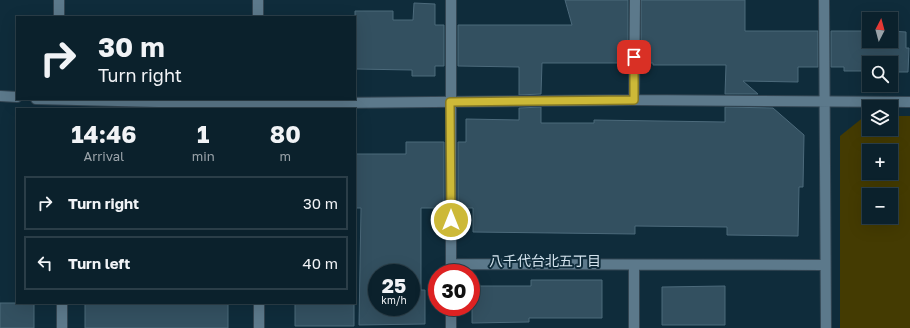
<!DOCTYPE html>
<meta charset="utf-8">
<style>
:root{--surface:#0b212c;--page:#192e38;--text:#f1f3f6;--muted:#9aa3a9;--line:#2b3e48}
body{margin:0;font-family:"Golos Text","Noto Sans JP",sans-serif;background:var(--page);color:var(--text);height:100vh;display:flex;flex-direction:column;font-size:15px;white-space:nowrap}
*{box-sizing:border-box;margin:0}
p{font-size:13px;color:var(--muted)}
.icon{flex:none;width:22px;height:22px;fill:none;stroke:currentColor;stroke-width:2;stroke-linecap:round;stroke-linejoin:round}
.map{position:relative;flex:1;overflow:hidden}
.sheet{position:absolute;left:16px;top:108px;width:340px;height:196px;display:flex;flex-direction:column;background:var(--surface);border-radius:0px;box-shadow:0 4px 16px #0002,0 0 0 1px var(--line)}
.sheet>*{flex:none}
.top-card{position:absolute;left:16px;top:16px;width:340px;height:84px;border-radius:0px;box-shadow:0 4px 16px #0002,0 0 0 1px var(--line);background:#0b212c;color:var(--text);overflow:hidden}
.needle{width:26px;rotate:6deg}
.controls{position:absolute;left:862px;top:12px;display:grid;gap:8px}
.controls a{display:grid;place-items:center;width:36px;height:36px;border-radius:0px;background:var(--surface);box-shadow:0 4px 16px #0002,0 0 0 1px var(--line);font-size:20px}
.speed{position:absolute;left:368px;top:264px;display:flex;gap:8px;font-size:20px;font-weight:700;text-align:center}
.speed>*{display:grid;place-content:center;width:52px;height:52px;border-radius:50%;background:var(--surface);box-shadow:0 4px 16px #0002,0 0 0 1px var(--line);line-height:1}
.speed small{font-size:10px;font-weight:400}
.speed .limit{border:6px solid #d22;background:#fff;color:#111}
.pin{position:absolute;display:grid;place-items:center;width:34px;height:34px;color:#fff;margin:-17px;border-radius:8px;box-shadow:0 2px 6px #0006}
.me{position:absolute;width:44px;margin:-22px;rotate:0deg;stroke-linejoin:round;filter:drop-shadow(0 0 3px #0008)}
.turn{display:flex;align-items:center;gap:14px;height:84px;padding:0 16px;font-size:18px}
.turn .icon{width:52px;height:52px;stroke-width:2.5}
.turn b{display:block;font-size:28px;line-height:34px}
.eta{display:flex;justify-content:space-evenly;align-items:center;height:68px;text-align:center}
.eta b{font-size:24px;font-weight:700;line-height:28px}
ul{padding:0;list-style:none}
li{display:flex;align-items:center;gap:12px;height:54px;margin:0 8px 6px;padding:0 8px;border:2px solid var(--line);border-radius:0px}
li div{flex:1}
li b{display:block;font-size:15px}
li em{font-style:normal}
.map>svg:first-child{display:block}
.green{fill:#443b02;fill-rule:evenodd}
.building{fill:#335060;stroke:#4c6a7b;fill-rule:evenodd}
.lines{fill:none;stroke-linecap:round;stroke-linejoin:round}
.minor-casing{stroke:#334653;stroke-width:12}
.tertiary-casing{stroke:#334653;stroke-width:12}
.minor{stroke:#5c798b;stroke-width:10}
.tertiary{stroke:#5c798b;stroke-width:10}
.route-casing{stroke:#857824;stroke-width:10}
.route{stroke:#cdb938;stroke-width:7}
.labels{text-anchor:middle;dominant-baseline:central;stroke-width:4;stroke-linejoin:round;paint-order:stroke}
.neighbourhood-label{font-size:14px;fill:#d3e3ed;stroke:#0f2c3b}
</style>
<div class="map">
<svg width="910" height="328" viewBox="0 0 910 328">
<rect width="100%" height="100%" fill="#0f2c3b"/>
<!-- green -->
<path class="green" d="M 865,116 L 869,116 L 869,129 L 891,129 L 891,116 L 910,116 L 910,328 L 840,328 L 840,136 ZM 869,151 L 891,151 L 891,173 L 869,173 ZM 869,195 L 891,195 L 891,217 L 869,217 Z"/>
<!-- building -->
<path class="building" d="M 565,0 L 628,0 L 628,63 L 542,63 L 541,94 L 519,95 L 519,67 L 458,66 L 458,25 L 572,25 Z
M 641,0 L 745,0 L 745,31 L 818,31 L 818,67 L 798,67 L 798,82 L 743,81 L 758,94 L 725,94 L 726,65 L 653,65 L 653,63 L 641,63 Z
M 414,3 L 435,4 L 435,25 L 444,25 L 444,66 L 435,66 L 435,76 L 412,76 L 412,70 L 355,69 L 355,11 L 393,11 L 393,20 L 413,20 Z
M 831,31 L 869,31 L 869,41 L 891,41 L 891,31 L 906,32 L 906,48 L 909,48 L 908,72 L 891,72 L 891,63 L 869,63 L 869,71 L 844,71 L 844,67 L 831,67 Z
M 541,107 L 541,123 L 594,123 L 594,120 L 725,122 L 725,107 L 773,108 L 804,135 L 803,187 L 799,187 L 798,236 L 727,235 L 727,227 L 635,226 L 635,234 L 473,232 L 473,208 L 458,208 L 458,142 L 466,142 L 466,119 L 519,120 L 519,108 Z
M 406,142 L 444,142 L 444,208 L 421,208 L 421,290 L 425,290 L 425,324 L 359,325 L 361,208 L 355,208 L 355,154 L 406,154 ZM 377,273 L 411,273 L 411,307 L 377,307 Z
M 531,280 L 602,280 L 602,318 L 529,318 L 529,322 L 472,323 L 472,286 L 531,286 Z
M 725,286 L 725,325 L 662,325 L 662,287 Z
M 0,303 L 34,303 L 34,328 L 0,328 Z
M 85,303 L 228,303 L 228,328 L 85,328 Z
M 295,303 L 354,303 L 354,326 L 295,326 Z"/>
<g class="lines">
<defs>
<path id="minor" d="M 824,0 L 826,328
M 59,17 L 59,0
M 0,96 L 17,97
M 36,99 L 240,104 L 634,100 L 910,102
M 634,100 L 635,0
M 451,264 L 825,265
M 634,265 L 634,328
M 451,273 L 451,0
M 451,307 L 451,328
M 62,328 L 62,303"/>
<path id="tertiary" d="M 258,0 L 258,17
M 259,99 L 259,109
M 259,303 L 259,328"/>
</defs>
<!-- minor casing -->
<use href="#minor" class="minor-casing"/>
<!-- tertiary casing -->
<use href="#tertiary" class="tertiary-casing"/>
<!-- minor -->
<use href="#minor" class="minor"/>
<!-- tertiary -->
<use href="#tertiary" class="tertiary"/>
</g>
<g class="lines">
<defs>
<path id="route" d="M 451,220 L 450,102 L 634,100 L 634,57"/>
</defs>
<!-- route casing -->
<use href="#route" class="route-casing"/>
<!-- route -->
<use href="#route" class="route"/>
</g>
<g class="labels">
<!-- neighbourhood labels -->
<g class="neighbourhood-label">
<text x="545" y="260">八千代台北五丁目</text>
</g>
</g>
</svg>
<div class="controls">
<a><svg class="needle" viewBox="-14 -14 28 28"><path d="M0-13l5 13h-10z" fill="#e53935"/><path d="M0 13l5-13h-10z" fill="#9aa3a9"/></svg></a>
<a><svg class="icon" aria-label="search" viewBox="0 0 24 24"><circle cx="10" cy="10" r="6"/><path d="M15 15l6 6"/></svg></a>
<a><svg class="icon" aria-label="layers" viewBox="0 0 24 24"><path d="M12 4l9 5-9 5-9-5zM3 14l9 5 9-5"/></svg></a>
<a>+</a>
<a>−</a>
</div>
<div class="speed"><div>25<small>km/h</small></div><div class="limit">30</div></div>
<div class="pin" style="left:634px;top:57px;background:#d93025"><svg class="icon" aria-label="arrive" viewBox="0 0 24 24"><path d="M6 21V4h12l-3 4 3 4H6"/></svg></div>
<svg class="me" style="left:451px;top:220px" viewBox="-20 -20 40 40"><circle r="17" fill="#cdb938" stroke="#fff" stroke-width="3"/><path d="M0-11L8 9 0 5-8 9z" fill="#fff"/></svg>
<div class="top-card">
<div class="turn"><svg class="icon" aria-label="right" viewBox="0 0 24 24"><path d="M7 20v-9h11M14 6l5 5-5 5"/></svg><div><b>30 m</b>Turn right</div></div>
</div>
<section class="sheet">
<div class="eta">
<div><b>14:46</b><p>Arrival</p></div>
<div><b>1</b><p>min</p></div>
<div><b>80</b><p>m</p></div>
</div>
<ul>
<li><svg class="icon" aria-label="right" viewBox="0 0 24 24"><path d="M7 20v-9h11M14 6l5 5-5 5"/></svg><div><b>Turn right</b></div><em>30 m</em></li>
<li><svg class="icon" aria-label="left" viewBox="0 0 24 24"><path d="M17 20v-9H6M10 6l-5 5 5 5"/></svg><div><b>Turn left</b></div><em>40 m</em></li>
</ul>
</section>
</div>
